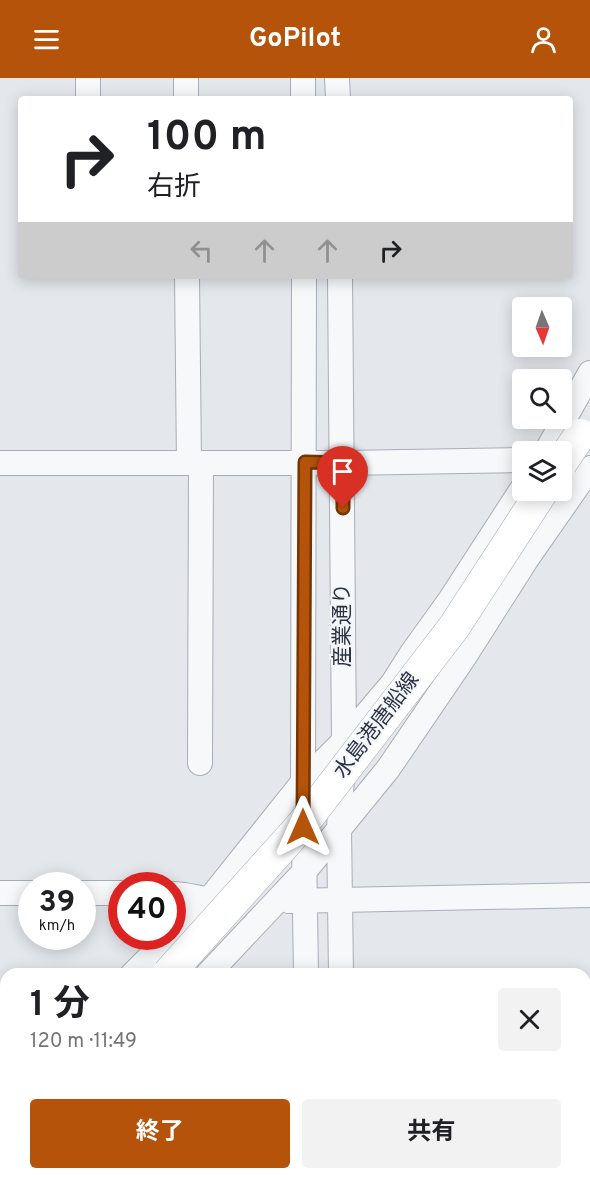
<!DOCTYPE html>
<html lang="ja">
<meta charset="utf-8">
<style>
:root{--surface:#fff;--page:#f2f2f2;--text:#202124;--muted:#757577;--accent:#b45309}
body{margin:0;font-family:Overpass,"Noto Sans JP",sans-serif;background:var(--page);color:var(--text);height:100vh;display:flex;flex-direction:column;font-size:22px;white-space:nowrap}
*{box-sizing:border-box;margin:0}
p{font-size:20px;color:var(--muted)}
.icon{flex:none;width:33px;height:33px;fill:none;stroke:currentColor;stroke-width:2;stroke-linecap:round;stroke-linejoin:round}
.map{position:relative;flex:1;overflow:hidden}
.sheet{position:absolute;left:0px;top:890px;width:591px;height:212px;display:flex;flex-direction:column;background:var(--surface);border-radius:18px 18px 0 0;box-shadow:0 3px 15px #0003}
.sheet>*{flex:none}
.hud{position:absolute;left:18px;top:18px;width:555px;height:183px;border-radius:6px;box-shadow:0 3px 15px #0003;background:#fff;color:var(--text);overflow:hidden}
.needle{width:39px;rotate:178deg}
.tools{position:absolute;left:512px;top:219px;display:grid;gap:12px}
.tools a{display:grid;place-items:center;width:60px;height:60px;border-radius:6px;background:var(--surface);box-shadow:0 3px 15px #0003;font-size:30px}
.speed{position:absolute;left:18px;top:794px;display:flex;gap:12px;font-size:30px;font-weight:700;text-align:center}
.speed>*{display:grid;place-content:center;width:78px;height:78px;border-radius:50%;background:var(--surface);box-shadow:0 3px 15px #0003;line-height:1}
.speed small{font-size:15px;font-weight:400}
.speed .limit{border:9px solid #d22;background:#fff;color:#111}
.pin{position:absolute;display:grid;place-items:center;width:51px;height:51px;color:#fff;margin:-62px -26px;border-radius:50% 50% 50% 0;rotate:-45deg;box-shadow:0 0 6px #0007}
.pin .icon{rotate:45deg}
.me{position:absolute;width:66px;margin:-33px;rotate:0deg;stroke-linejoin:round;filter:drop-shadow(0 0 4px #0008)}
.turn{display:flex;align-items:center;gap:21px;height:126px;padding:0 30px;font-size:27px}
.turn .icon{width:78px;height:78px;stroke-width:2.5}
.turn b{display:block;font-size:42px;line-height:51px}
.lanes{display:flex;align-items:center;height:57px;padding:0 30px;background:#0003;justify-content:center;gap:30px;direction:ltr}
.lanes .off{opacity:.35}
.round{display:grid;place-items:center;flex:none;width:63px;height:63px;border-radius:6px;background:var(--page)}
.headline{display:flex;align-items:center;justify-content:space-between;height:102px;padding:0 30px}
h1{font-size:36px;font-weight:700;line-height:45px}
.cta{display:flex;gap:12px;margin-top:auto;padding:12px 30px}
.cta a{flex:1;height:69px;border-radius:6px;background:var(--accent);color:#fff;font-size:24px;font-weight:700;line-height:69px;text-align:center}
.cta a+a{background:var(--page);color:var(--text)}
header{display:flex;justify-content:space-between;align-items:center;height:78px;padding:0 30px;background:var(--accent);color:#fff;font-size:27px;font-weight:700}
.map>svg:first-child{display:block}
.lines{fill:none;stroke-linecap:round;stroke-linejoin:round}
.minor-casing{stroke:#a9aeb6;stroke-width:26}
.major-casing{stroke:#a3abb8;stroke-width:33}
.minor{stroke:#f7f8fa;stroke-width:24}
.major{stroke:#fff;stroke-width:32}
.major-bridge-casing{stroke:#a3abb8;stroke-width:33;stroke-linecap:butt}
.major-bridge{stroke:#fff;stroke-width:32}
.route-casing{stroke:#753606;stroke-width:15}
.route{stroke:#b45309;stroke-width:10}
.labels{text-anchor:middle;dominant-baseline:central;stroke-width:4.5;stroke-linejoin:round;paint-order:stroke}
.street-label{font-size:21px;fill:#2b3444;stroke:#f4f6f9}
</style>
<header><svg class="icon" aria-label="menu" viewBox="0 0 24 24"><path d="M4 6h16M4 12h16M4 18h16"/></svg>GoPilot<svg class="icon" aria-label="person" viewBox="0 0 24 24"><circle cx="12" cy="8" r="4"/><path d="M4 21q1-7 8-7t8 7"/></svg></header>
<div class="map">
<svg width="590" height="1100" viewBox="0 0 590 1100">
<rect width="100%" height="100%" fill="#e4e7ec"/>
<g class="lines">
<defs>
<path id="minor" d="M 88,0 L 88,21
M 186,0 L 186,21
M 303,0 L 303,21
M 337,0 L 338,21
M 187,198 L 189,385
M 304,198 L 303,704 L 306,896
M 340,198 L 344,663 L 339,751 L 341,896
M 546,374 L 590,295
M 0,385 L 343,385 L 522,382
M 200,685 L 201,385
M 0,815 L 32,815
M 82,815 L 122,815
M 172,816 C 190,816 204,823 222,822
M 289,823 L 590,817
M 172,857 L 208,823 L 303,704 L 344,663 L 393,605 L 412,575 L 450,522 L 522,411
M 133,896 L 171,858
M 208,896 L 304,794 L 388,691 L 463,581 L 526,482 L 590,390
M 0,1026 L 6,1020
M 585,1059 L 590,1057
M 0,1090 L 6,1085
M 310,1095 L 310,1100
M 342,1095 L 342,1100
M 504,1100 L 514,1095"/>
<path id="major" d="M 0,1060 L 6,1055"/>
</defs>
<!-- minor casing -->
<use href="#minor" class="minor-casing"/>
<!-- major casing -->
<use href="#major" class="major-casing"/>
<!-- minor -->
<use href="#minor" class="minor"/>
<!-- major -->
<use href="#major" class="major"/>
<defs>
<path id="major-bridge" d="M 561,385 L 580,357
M 168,896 L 302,747 L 454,549 L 543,412"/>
</defs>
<!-- major-bridge casing -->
<use href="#major-bridge" class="major-bridge-casing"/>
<!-- major-bridge -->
<use href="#major-bridge" class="major-bridge"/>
</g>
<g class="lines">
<defs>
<path id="route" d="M 303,749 L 305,384 L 343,385 L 343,430"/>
</defs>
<!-- route casing -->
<use href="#route" class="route-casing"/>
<!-- route -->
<use href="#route" class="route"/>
</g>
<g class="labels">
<!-- street labels -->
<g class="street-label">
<text transform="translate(343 547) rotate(-90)">産業通り</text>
<text transform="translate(377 648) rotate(-53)">水島港唐船線</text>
</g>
</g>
</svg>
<div class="tools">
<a><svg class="needle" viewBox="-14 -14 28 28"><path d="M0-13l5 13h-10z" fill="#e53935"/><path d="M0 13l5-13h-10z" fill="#757577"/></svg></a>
<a><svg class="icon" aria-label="search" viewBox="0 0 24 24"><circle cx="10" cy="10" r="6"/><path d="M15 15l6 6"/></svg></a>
<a><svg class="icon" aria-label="layers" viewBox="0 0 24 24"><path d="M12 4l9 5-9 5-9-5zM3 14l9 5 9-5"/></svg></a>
</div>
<div class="speed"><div>39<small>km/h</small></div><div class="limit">40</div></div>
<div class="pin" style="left:343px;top:430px;background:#d93025"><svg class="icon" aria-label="arrive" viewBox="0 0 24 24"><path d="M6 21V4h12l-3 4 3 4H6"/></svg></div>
<svg class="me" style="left:303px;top:749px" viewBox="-20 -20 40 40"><path d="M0-17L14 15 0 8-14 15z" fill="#b45309" stroke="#fff" stroke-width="4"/></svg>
<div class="hud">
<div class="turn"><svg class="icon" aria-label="right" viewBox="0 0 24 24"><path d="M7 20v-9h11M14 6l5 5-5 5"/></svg><div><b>100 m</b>右折</div></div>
<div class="lanes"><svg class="icon off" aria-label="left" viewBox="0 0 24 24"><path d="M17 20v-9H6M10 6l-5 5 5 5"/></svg><svg class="icon off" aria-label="ahead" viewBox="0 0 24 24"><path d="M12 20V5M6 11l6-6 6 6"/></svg><svg class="icon off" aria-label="ahead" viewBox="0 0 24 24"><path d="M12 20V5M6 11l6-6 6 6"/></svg><svg class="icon" aria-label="right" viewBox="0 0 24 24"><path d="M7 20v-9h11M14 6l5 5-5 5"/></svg></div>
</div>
<section class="sheet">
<div class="headline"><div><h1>1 分</h1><p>120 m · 11:49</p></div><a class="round"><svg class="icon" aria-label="close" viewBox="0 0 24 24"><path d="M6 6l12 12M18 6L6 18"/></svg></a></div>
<div class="cta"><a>終了</a><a>共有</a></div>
</section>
</div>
